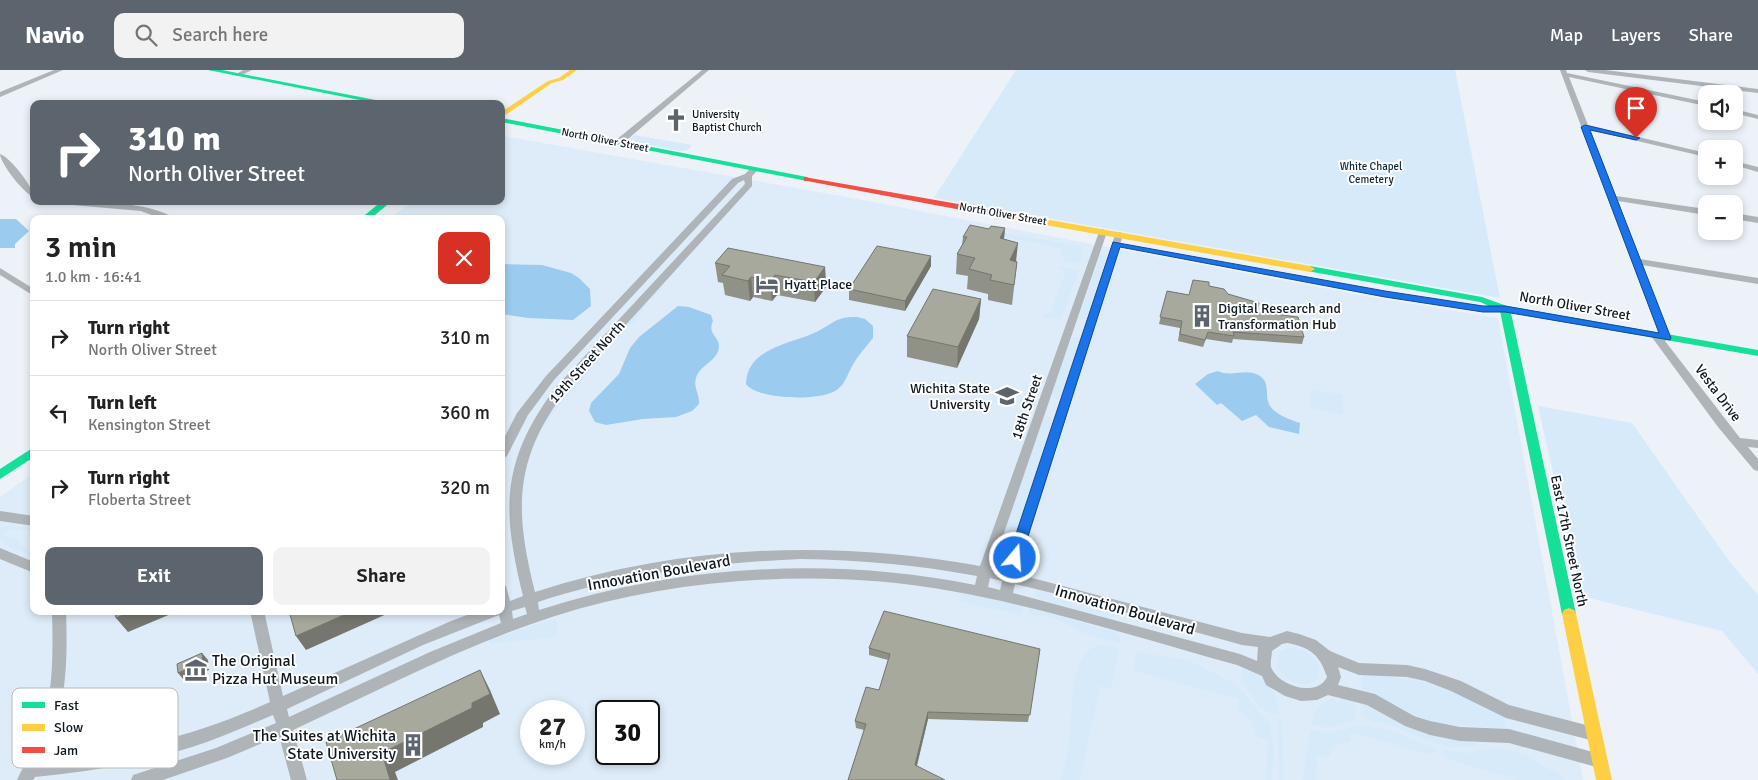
<!DOCTYPE html>
<meta charset="utf-8">
<style>
:root{--surface:#fff;--page:#f2f2f2;--text:#222;--muted:#767676;--line:#e0e0e0;--accent:#5c656d}
body{margin:0;font-family:Signika,sans-serif;background:var(--page);color:var(--text);height:100vh;display:flex;flex-direction:column;font-size:19px;white-space:nowrap}
*{box-sizing:border-box;margin:0}
p{font-size:16px;color:var(--muted)}
.icon{flex:none;width:28px;height:28px;fill:none;stroke:currentColor;stroke-width:2;stroke-linecap:round;stroke-linejoin:round}
.map{position:relative;flex:1;overflow:hidden}
.drawer{position:absolute;left:30px;top:145px;width:475px;height:400px;display:flex;flex-direction:column;background:var(--surface);border-radius:10px;box-shadow:0 2px 8px #0003}
.drawer>*{flex:none}
.hud{position:absolute;left:30px;top:30px;width:475px;height:105px;border-radius:10px;box-shadow:0 2px 8px #0003;background:#5c656d;color:#fff;overflow:hidden}
.controls{position:absolute;left:1698px;top:15px;display:grid;gap:10px}
.controls a{display:grid;place-items:center;width:45px;height:45px;border-radius:10px;background:var(--surface);box-shadow:0 2px 8px #0003;font-size:25px}
.speed{position:absolute;left:520px;top:630px;display:flex;gap:10px;font-size:25px;font-weight:700;text-align:center}
.speed>*{display:grid;place-content:center;width:65px;height:65px;border-radius:50%;background:var(--surface);box-shadow:0 2px 8px #0003;line-height:1}
.speed small{font-size:12px;font-weight:400}
.speed .limit{border:2px solid #111;border-radius:8px;background:#fff;color:#111}
.pin{position:absolute;display:grid;place-items:center;width:42px;height:42px;color:#fff;margin:-51px -21px;border-radius:50% 50% 50% 0;rotate:-45deg;box-shadow:0 0 5px #0007}
.pin .icon{rotate:45deg}
.me{position:absolute;width:55px;margin:-28px;rotate:18deg;stroke-linejoin:round;filter:drop-shadow(0 0 4px #0008)}
.turn{display:flex;align-items:center;gap:18px;height:105px;padding:0 15px;font-size:22px}
.turn .icon{width:65px;height:65px;stroke-width:2.5}
.turn b{display:block;font-size:35px;line-height:42px}
.round{display:grid;place-items:center;flex:none;width:52px;height:52px;border-radius:10px;background:var(--page)}
.overview{display:flex;align-items:center;justify-content:space-between;height:85px;padding:0 15px}
h1{font-size:30px;font-weight:600;line-height:38px}
.cta{display:flex;gap:10px;margin-top:auto;padding:10px 15px}
.cta a{flex:1;height:58px;border-radius:10px;background:var(--accent);color:#fff;font-size:20px;font-weight:600;line-height:58px;text-align:center}
.cta a+a{background:var(--page);color:var(--text)}
ul{padding:0;list-style:none}
li{display:flex;align-items:center;gap:15px;height:75px;padding:0 15px;border-top:1px solid var(--line)}
li div{flex:1}
li b{display:block;font-size:19px}
li em{font-style:normal}
header{display:flex;align-items:center;gap:30px;box-sizing:border-box;height:70px;padding:0 25px;background:var(--accent);color:#fff}
header strong{font-size:24px}
nav{display:flex;gap:28px;margin-inline-start:auto;font-size:18px}
.search{width:350px;height:45px;background:var(--page);display:flex;align-items:center;gap:12px;box-sizing:border-box;padding:0 18px;border-radius:10px;color:var(--muted);font-size:19px}
.map>svg:first-child{display:block}
.built{fill:#deecf9;fill-rule:evenodd}
.green{fill:#d6eafa}
.water{fill:#9bccf0}
.lines{fill:none;stroke-linecap:round;stroke-linejoin:round}
.street{fill:#afb4b8;fill-rule:evenodd}
.fast{fill:#16e098;fill-rule:evenodd}
.slow{fill:#ffcf43;fill-rule:evenodd}
.jam{fill:#f24e42;fill-rule:evenodd}
.wall{fill:#909187}
.shaded-wall{fill:#75766e}
.building{fill:#a7a99d;stroke:#75766e}
.route{fill:#1a73e8;stroke:#114b97}
.labels{text-anchor:middle;dominant-baseline:central;stroke-width:4;stroke-linejoin:round;paint-order:stroke}
.far-poi-label{font-size:11px;fill:#0e1922;stroke:#fff;text-anchor:start}
.far-street-label{font-size:11px;fill:#0e1922;stroke:#fff}
.far-park-label{font-size:11px;fill:#0f2c41;stroke:#fff}
.poi-label{font-size:14px;fill:#0e1922;stroke:#fff;text-anchor:start}
.street-label{font-size:14px;fill:#0e1922;stroke:#fff}
.near-street-label{font-size:16px;fill:#0e1922;stroke:#fff}
.near-poi-label{font-size:16px;fill:#0e1922;stroke:#fff;text-anchor:start}
.key{fill:#fff;stroke:#b7babd;stroke-width:1}
.key-label{font-size:14px;fill:#0e1922}
</style>
<header>
<strong>Navio</strong>
<div class="search"><svg class="icon" aria-label="search" viewBox="0 0 24 24"><circle cx="10" cy="10" r="6"/><path d="M15 15l6 6"/></svg>Search here</div>
<nav><a>Map</a><a>Layers</a><a>Share</a></nav>
</header>
<div class="map">
<svg width="1758" height="710" viewBox="0 0 1758 710">
<rect width="100%" height="100%" fill="#ecf2f8"/>
<!-- built -->
<path class="built" d="M 504,66 L 841,126 L 1370,227 L 1498,248 L 1583,710 L 0,710 L 0,427 L 34,403 L 34,541 L 501,541 L 501,149 L 389,149 L 413,131 L 501,131 L 501,68 ZM 531,641 L 574,641 L 574,684 L 531,684 ZM 606,641 L 649,641 L 649,684 L 606,684 Z"/>
<!-- green -->
<path class="green" d="M 1016,0 L 1455,0 L 1500,228 L 934,128 Z
M 634,65 L 692,75 L 688,80 L 680,81 L 636,72 L 631,68 Z
M 975,157 L 1082,177 L 1081,194 L 1065,191 L 1060,181 L 1062,180 L 1053,176 L 977,162 Z
M 1105,184 L 1107,186 L 1086,248 L 1083,250 L 1079,249 L 1100,185 Z
M 1060,197 L 1079,200 L 1061,249 L 1043,247 L 1042,244 L 1050,244 L 1066,201 L 1060,199 Z
M 663,218 L 649,231 L 634,252 L 607,278 L 587,305 L 561,333 L 544,356 L 544,352 L 565,321 L 658,219 Z
M 1074,267 L 1079,268 L 1080,271 L 1063,324 L 1056,330 L 1052,323 L 1071,269 Z
M 1311,319 L 1343,325 L 1343,345 L 1310,338 Z
M 1538,336 L 1632,353 L 1729,491 L 1758,525 L 1758,604 L 1722,561 L 1581,526 Z
M 1047,346 L 1052,347 L 1052,355 L 1011,480 L 1003,483 L 999,478 L 1042,352 Z
M 5,456 L 34,458 L 34,470 L 31,469 L 31,460 L 10,459 L 2,465 L 15,469 L 28,482 L 34,483 L 34,486 L 8,476 L 0,469 L 0,460 Z
M 1042,520 L 1108,539 L 1117,543 L 1119,547 L 1104,547 L 1049,532 L 1045,529 L 1044,531 L 1035,526 L 1035,521 Z
M 961,523 L 1023,536 L 1023,539 L 1020,544 L 962,532 L 959,529 Z
M 1030,538 L 1095,556 L 1099,560 L 1102,558 L 1116,562 L 1120,567 L 1120,573 L 1087,564 L 1054,548 L 1030,545 L 1028,542 Z
M 556,548 L 558,562 L 554,567 L 490,574 L 489,570 Z
M 1099,575 L 1119,578 L 1112,616 L 1110,618 L 1100,616 L 1080,710 L 1061,710 C 1064,698 1068,685 1069,672 C 1073,646 1068,583 1099,575 Z
M 1288,578 C 1303,577 1317,586 1320,601 L 1316,611 C 1301,620 1280,609 1276,593 L 1279,589 L 1276,586 L 1281,581 Z
M 1136,582 L 1187,590 L 1236,614 L 1270,654 L 1273,680 L 1272,710 L 1266,710 L 1268,674 L 1270,674 L 1270,671 L 1256,666 L 1251,650 L 1238,640 L 1239,629 L 1134,601 Z
M 1243,598 C 1266,607 1276,620 1280,645 C 1260,645 1253,626 1241,612 Z
M 1362,605 L 1403,608 L 1409,611 L 1409,608 L 1453,621 L 1504,645 L 1506,659 L 1437,653 L 1404,641 L 1362,621 Z
M 1333,628 L 1337,632 L 1341,631 L 1342,628 L 1356,631 L 1355,650 L 1328,658 L 1311,654 L 1319,635 Z
M 1363,633 L 1425,664 L 1480,674 C 1450,685 1418,666 1391,655 C 1382,652 1368,653 1362,646 Z
M 1278,650 L 1282,652 L 1284,710 L 1279,710 Z
M 1357,656 C 1385,654 1407,669 1434,677 L 1437,683 L 1433,682 L 1432,685 L 1351,662 L 1350,671 L 1334,675 L 1329,687 L 1317,685 L 1316,710 L 1303,710 L 1310,660 L 1328,663 Z
M 1492,678 C 1514,679 1527,686 1545,697 C 1552,702 1562,701 1564,710 L 1519,710 L 1447,689 L 1443,684 L 1445,680 L 1469,683 Z"/>
<!-- water -->
<path class="water" d="M 0,149 L 16,149 L 29,161 L 15,174 L 15,178 L 0,178 Z
M 501,194 L 542,195 L 571,203 L 579,208 L 590,219 L 591,236 L 573,250 L 528,248 L 501,244 Z
M 678,236 L 689,237 L 711,245 L 713,251 C 707,264 719,266 719,276 C 719,291 700,294 696,308 C 693,318 700,324 699,334 L 692,341 L 676,347 L 643,349 L 606,355 L 595,352 L 589,341 L 591,333 L 619,304 L 630,278 L 639,267 Z
M 857,247 L 865,249 L 873,256 L 873,268 C 867,276 859,284 854,293 C 848,302 846,313 838,319 C 823,332 757,330 746,314 C 747,278 790,274 814,263 C 832,255 835,246 857,247 Z
M 1218,301 C 1232,308 1246,297 1260,306 C 1269,312 1266,323 1268,331 C 1270,343 1291,350 1300,353 L 1299,364 L 1269,357 L 1256,345 L 1242,351 L 1221,333 L 1217,335 L 1195,314 L 1208,304 Z"/>
<g class="lines">
<!-- street -->
<path class="street" d="M 54,0 L 63,0 L 0,27 L 0,22 Z
M 243,0 L 252,0 L 240,6 L 235,5 Z
M 702,0 L 709,0 L 622,74 L 616,74 L 616,70 Z
M 1560,0 L 1566,0 L 1567,3 L 1706,32 L 1706,36 L 1569,7 L 1588,55 L 1706,83 L 1706,87 L 1590,60 L 1616,126 L 1706,139 L 1706,145 L 1618,131 L 1640,189 L 1758,208 L 1758,214 L 1642,195 L 1671,268 L 1665,271 L 1740,368 L 1758,370 L 1758,378 L 1748,377 L 1758,389 L 1758,401 L 1754,400 L 1718,357 L 1651,266 L 1652,264 L 1659,264 Z
M 1585,0 L 1605,0 L 1758,19 L 1758,23 L 1588,2 Z
M 1734,39 L 1758,45 L 1758,49 L 1734,43 Z
M 0,84 C 10,87 34,118 34,127 C 24,124 0,93 0,84 Z
M 1734,91 L 1758,97 L 1758,102 L 1734,95 Z
M 750,99 L 757,101 L 752,106 L 752,116 L 564,323 C 513,391 515,443 535,522 C 681,475 829,469 980,496 L 1099,162 L 1103,159 L 1107,162 L 992,498 L 1004,501 L 1115,165 L 1119,162 L 1122,163 L 1123,165 L 1017,504 L 1242,563 L 1270,567 L 1287,561 L 1299,564 L 1316,570 L 1330,581 L 1359,593 L 1407,595 L 1425,599 L 1461,611 L 1509,635 L 1594,657 L 1599,659 L 1602,664 L 1599,669 L 1594,671 L 1506,648 L 1451,621 L 1425,611 L 1407,607 L 1359,605 L 1338,597 L 1341,607 L 1338,615 L 1375,624 L 1414,646 L 1430,651 L 1460,657 L 1509,659 L 1600,684 L 1605,686 L 1608,691 L 1605,696 L 1600,698 L 1509,673 L 1460,671 L 1430,665 L 1405,656 L 1367,635 L 1328,625 L 1317,630 L 1301,631 L 1285,626 L 1266,615 L 1262,606 L 1237,595 C 1143,569 1047,538 951,521 C 824,498 678,507 555,546 C 464,575 380,620 293,660 L 307,710 L 291,710 L 279,666 L 227,688 L 163,710 L 131,710 L 133,705 L 216,678 L 276,653 L 273,645 C 247,656 220,668 192,677 C 141,693 88,702 35,707 L 33,710 L 17,710 C 23,696 32,683 38,668 C 54,627 53,584 52,541 L 66,541 C 68,598 66,638 43,691 C 122,684 197,665 270,632 L 250,541 L 264,541 L 283,626 L 451,551 L 478,541 L 501,541 L 501,515 L 506,516 L 510,531 L 523,526 C 502,440 500,392 556,317 L 745,114 L 744,110 L 738,113 L 554,310 L 528,345 L 507,386 L 501,390 L 501,374 L 517,343 L 546,306 L 732,109 L 745,104 ZM 801,489 C 860,490 918,495 977,506 L 975,515 C 832,486 678,495 539,540 L 538,532 C 623,504 711,493 801,489 ZM 990,508 L 1002,511 L 1000,520 L 988,517 ZM 1015,514 L 1073,528 L 1242,575 L 1258,577 L 1257,591 L 1240,584 L 1013,523 ZM 525,537 L 527,544 L 513,549 L 512,541 ZM 499,545 L 501,553 L 430,582 L 289,647 L 287,639 L 423,575 ZM 1287,573 C 1310,577 1320,585 1327,607 C 1317,628 1278,616 1271,597 C 1270,592 1272,586 1272,581 L 1282,574 Z
M 57,131 C 87,131 151,131 175,149 L 162,149 L 141,141 L 61,134 Z
M 1734,143 L 1758,147 L 1758,153 L 1734,149 Z
M 0,198 L 34,219 L 34,226 L 0,205 Z
M 0,441 L 34,446 L 34,456 L 0,451 Z
M 0,478 L 34,492 L 34,503 L 0,489 Z"/>
<!-- fast -->
<path class="fast" d="M 208,0 L 222,0 L 396,34 L 380,34 Z
M 501,48 L 807,107 L 811,109 L 807,111 L 501,52 Z
M 382,131 L 392,131 L 370,149 L 360,149 Z
M 1310,196 L 1482,227 L 1507,236 L 1758,280 L 1758,286 L 1511,243 L 1576,544 L 1574,548 L 1569,550 L 1564,548 L 1562,544 L 1500,241 L 1480,232 L 1307,201 L 1307,197 Z
M 34,377 L 34,387 L 0,409 L 0,399 Z"/>
<!-- slow -->
<path class="slow" d="M 570,0 L 577,0 L 563,10 L 552,13 L 501,48 L 501,42 L 548,11 L 559,8 Z
M 1004,142 L 1310,196 L 1315,199 L 1310,202 L 1001,147 L 1001,143 Z
M 1569,538 L 1574,540 L 1576,544 L 1612,710 L 1596,710 L 1562,544 L 1564,540 Z"/>
<!-- jam -->
<path class="jam" d="M 804,107 L 1004,142 L 1008,145 L 1004,148 L 807,111 L 804,111 Z"/>
</g>
<!-- wall -->
<path class="wall" d="M 1005,158 L 1004,169 L 1017,192 L 1012,235 L 988,230 L 988,224 L 967,219 L 968,206 L 956,204 L 957,184 L 962,175 L 963,167 L 989,159 Z
M 715,193 L 825,197 L 826,217 L 815,232 L 777,225 L 772,231 L 753,227 L 750,231 L 725,225 L 723,213 L 718,212 Z
M 931,196 L 905,241 L 849,230 L 849,219 Z
M 1209,216 L 1228,224 L 1257,242 L 1304,267 L 1302,274 L 1233,269 L 1232,273 L 1206,269 L 1203,277 L 1178,271 L 1180,258 L 1159,254 L 1167,221 L 1189,225 Z
M 981,229 L 979,249 L 957,298 L 907,287 L 907,266 Z
M 869,578 L 1040,579 L 1028,652 L 928,649 L 917,696 L 848,710 L 864,660 L 856,658 L 855,651 L 879,620 L 888,590 L 869,585 Z"/>
<!-- shaded-wall -->
<path class="shaded-wall" d="M 1005,158 L 1003,178 L 1000,168 Z
M 1018,173 L 1016,192 L 1010,190 Z
M 931,186 L 931,196 L 905,241 L 905,231 Z
M 825,197 L 826,217 L 815,232 L 814,212 Z
M 775,205 L 777,225 L 772,231 L 770,211 Z
M 751,207 L 753,227 L 750,231 L 748,211 Z
M 981,229 L 979,249 L 957,298 L 958,277 Z
M 103,541 L 114,541 L 106,544 Z
M 131,541 L 178,541 L 128,562 L 116,548 Z
M 353,541 L 389,541 L 389,543 L 306,580 L 296,566 Z
M 202,583 L 208,590 L 209,600 L 184,610 L 178,603 Z
M 480,600 L 490,620 L 500,644 L 483,653 L 483,657 L 395,702 L 398,710 L 390,710 L 382,683 L 472,633 Z
M 928,642 L 928,649 L 915,702 L 915,695 Z"/>
<!-- building -->
<path class="building" d="M 970,155 L 989,159 L 991,156 L 1005,158 L 1000,168 L 1018,173 L 1010,190 L 1017,192 L 1014,215 L 990,210 L 992,205 L 969,199 L 975,188 L 957,184 L 967,167 L 963,167 Z
M 877,176 L 931,186 L 905,231 L 849,219 Z
M 728,178 L 825,197 L 814,212 L 775,205 L 770,211 L 751,207 L 748,211 L 722,205 L 730,196 L 715,193 Z
M 1193,210 L 1209,212 L 1209,216 L 1224,219 L 1228,224 L 1259,233 L 1257,242 L 1298,247 L 1304,267 L 1233,262 L 1234,266 L 1208,262 L 1205,270 L 1180,264 L 1182,251 L 1160,247 L 1167,221 L 1189,225 Z
M 933,219 L 981,229 L 958,277 L 907,266 Z
M 115,541 L 131,541 L 116,548 Z
M 289,541 L 353,541 L 296,566 Z
M 884,541 L 1040,579 L 1030,645 L 928,642 L 915,695 L 945,710 L 848,710 L 866,654 L 855,651 L 866,617 L 879,620 L 890,584 L 869,578 Z
M 202,583 L 203,593 L 178,603 L 177,594 Z
M 480,600 L 490,624 L 472,633 L 472,638 L 382,683 L 390,710 L 337,710 L 326,672 Z"/>
<!-- route -->
<path class="route" d="M 1585,55 L 1640,68 L 1636,70 L 1590,60 L 1671,268 L 1670,270 L 1505,242 L 1483,242 L 1385,227 L 1120,177 L 1021,488 L 1015,493 L 1010,492 L 1008,488 L 1113,172 L 1385,221 L 1483,236 L 1505,236 L 1659,263 L 1581,57 Z"/>
<!-- icons -->
<defs>
<symbol id="church-bare" viewBox="-9 -9 18 18"><path d="M-1.2-6h2.4v3.5h3.3v2.4h-3.3V6h-2.4V-.1h-3.3v-2.4h3.3Z" fill="#5c656d" stroke="#fff" stroke-width="2.5" paint-order="stroke"/></symbol>
<symbol id="hotel-bare" viewBox="-9 -9 18 18"><path d="M-6-4.5h1.5V1H6V5H4.5V3h-9V5H-6ZM-4 0a1.8 1.8 0 1 1 3.6 0ZM.5 0V-2.5h3Q6-2.5 6 0Z" fill="#5c656d" stroke="#fff" stroke-width="2.5" paint-order="stroke"/></symbol>
<symbol id="building-bare" viewBox="-9 -9 18 18"><path d="M-4-6H4V6H1V3H-1V6H-4ZM-2.5-4.3h1.7v1.8h-1.7ZM.8-4.3h1.7v1.8H.8ZM-2.5-1h1.7V.8h-1.7ZM.8-1h1.7V.8H.8Z" fill="#5c656d" stroke="#fff" stroke-width="2.5" paint-order="stroke"/></symbol>
<symbol id="university-bare" viewBox="-9 -9 18 18"><path d="M0-5L7-2L0 1L-7-2ZM-4 1L0 2.5L4 1V4Q0 6-4 4Z" fill="#5c656d" stroke="#fff" stroke-width="2.5" paint-order="stroke"/></symbol>
<symbol id="museum-bare" viewBox="-9 -9 18 18"><path d="M0-6L6-3V-2H-6V-3ZM-5-1h2V3h-2ZM-1-1h2V3h-2ZM3-1h2V3H3ZM-6 4H6V6H-6Z" fill="#5c656d" stroke="#fff" stroke-width="2.5" paint-order="stroke"/></symbol>
</defs>
<g fill-rule="evenodd">
<use href="#church-bare" x="660" y="34" width="32" height="32"/>
<use href="#hotel-bare" x="751" y="198" width="32" height="32"/>
<use href="#building-bare" x="1186" y="230" width="32" height="32"/>
<use href="#university-bare" x="991" y="310" width="32" height="32"/>
<use href="#museum-bare" x="180" y="584" width="32" height="32"/>
<use href="#building-bare" x="397" y="659" width="32" height="32"/>
</g>
<g class="labels">
<!-- far-poi labels -->
<g class="far-poi-label">
<text x="692" y="44">University<tspan x="692" dy="13">Baptist Church</tspan></text>
</g>
<!-- far-street labels -->
<g class="far-street-label">
<text transform="translate(605 70) rotate(11)">North Oliver Street</text>
<text transform="translate(1003 144) rotate(10)">North Oliver Street</text>
</g>
<!-- far-park labels -->
<g class="far-park-label">
<text x="1371" y="96">White Chapel<tspan x="1371" dy="13">Cemetery</tspan></text>
</g>
<!-- poi labels -->
<g class="poi-label">
<text x="784" y="214">Hyatt Place</text>
<text x="1218" y="238">Digital Research and<tspan x="1218" dy="16">Transformation Hub</tspan></text>
<text x="990" y="318" text-anchor="end">Wichita State<tspan x="990" dy="16">University</tspan></text>
</g>
<!-- street labels -->
<g class="street-label">
<text transform="translate(1575 236) rotate(10)">North Oliver Street</text>
<text transform="translate(587 292) rotate(-48)">19th Street North</text>
<text transform="translate(1718 323) rotate(53)">Vesta Drive</text>
<text transform="translate(1027 337) rotate(-71)">18th Street</text>
<text transform="translate(1569 471) rotate(78)">East 17th Street North</text>
</g>
<!-- near-street labels -->
<g class="near-street-label">
<text transform="translate(659 503) rotate(-10)">Innovation Boulevard</text>
<text transform="translate(1125 540) rotate(16)">Innovation Boulevard</text>
</g>
<!-- near-poi labels -->
<g class="near-poi-label">
<text x="212" y="591">The Original<tspan x="212" dy="18">Pizza Hut Museum</tspan></text>
<text x="396" y="666" text-anchor="end">The Suites at Wichita<tspan x="396" dy="18">State University</tspan></text>
</g>
</g>
<!-- legend -->
<rect x="12" y="618" width="166" height="80" rx="8" class="key"/>
<rect x="22" y="632" width="23" height="6" fill="#16e098"/>
<rect x="22" y="654" width="23" height="7" fill="#ffcf43"/>
<rect x="22" y="677" width="23" height="6" fill="#f24e42"/>
<g class="key-label">
<text x="54" y="640">Fast</text>
<text x="54" y="662">Slow</text>
<text x="54" y="685">Jam</text>
</g>
</svg>
<div class="controls">
<a><svg class="icon" aria-label="sound" viewBox="0 0 24 24"><path d="M4 9h4l5-4v14l-5-4H4zM17 9q2 3 0 6"/></svg></a>
<a>+</a>
<a>−</a>
</div>
<div class="speed"><div>27<small>km/h</small></div><div class="limit">30</div></div>
<div class="pin" style="left:1636px;top:68px;background:#d93025"><svg class="icon" aria-label="arrive" viewBox="0 0 24 24"><path d="M6 21V4h12l-3 4 3 4H6"/></svg></div>
<svg class="me" style="left:1015px;top:488px" viewBox="-20 -20 40 40"><circle r="17" fill="#1a73e8" stroke="#fff" stroke-width="3"/><path d="M0-11L8 9 0 5-8 9z" fill="#fff"/></svg>
<div class="hud">
<div class="turn"><svg class="icon" aria-label="right" viewBox="0 0 24 24"><path d="M7 20v-9h11M14 6l5 5-5 5"/></svg><div><b>310 m</b>North Oliver Street</div></div>
</div>
<section class="drawer">
<div class="overview"><div><h1>3 min</h1><p>1.0 km · 16:41</p></div><a class="round" style="background:#d93025;color:#fff"><svg class="icon" aria-label="close" viewBox="0 0 24 24"><path d="M6 6l12 12M18 6L6 18"/></svg></a></div>
<ul>
<li><svg class="icon" aria-label="right" viewBox="0 0 24 24"><path d="M7 20v-9h11M14 6l5 5-5 5"/></svg><div><b>Turn right</b><p>North Oliver Street</p></div><em>310 m</em></li>
<li><svg class="icon" aria-label="left" viewBox="0 0 24 24"><path d="M17 20v-9H6M10 6l-5 5 5 5"/></svg><div><b>Turn left</b><p>Kensington Street</p></div><em>360 m</em></li>
<li><svg class="icon" aria-label="right" viewBox="0 0 24 24"><path d="M7 20v-9h11M14 6l5 5-5 5"/></svg><div><b>Turn right</b><p>Floberta Street</p></div><em>320 m</em></li>
</ul>
<div class="cta"><a>Exit</a><a>Share</a></div>
</section>
</div>
